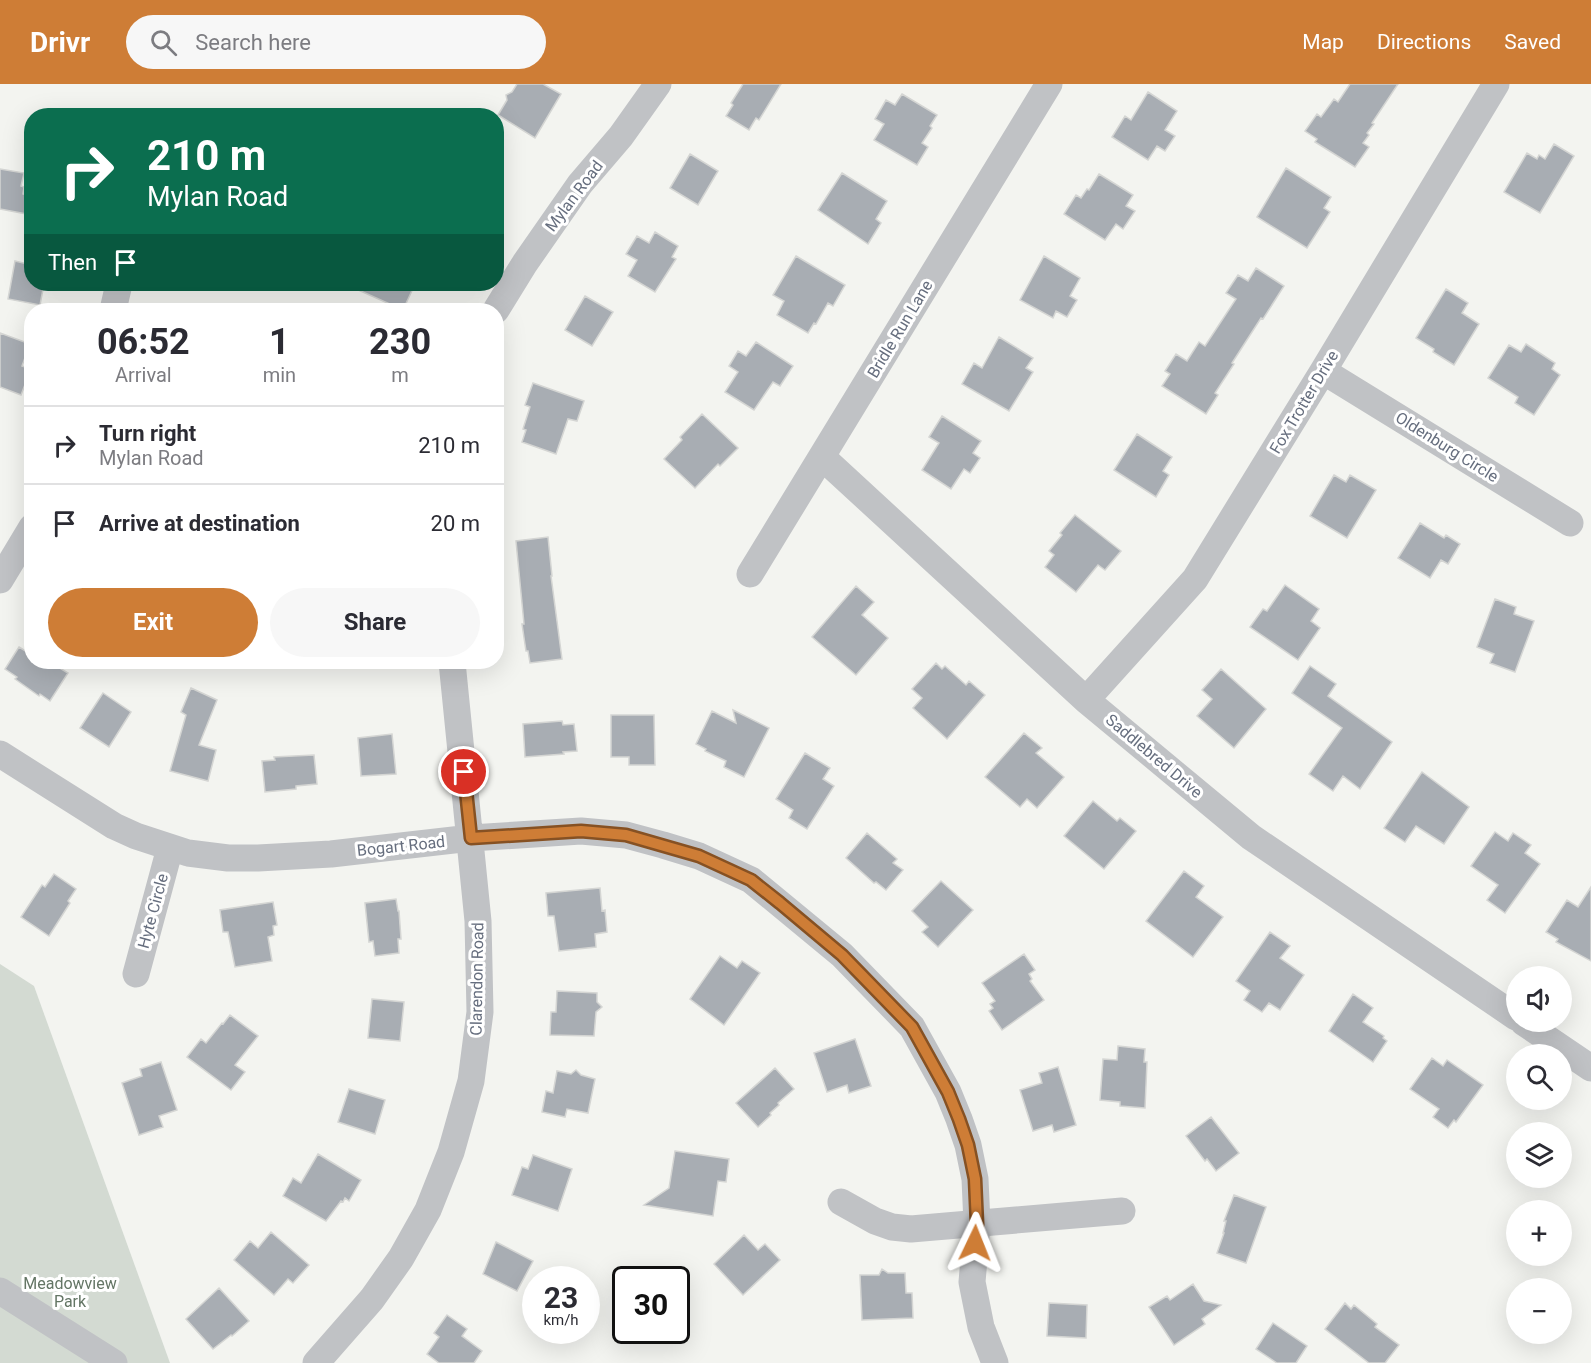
<!DOCTYPE html>
<meta charset="utf-8">
<style>
:root{--surface:#fff;--page:#f7f7f7;--text:#2b2b33;--muted:#7c7c81;--line:#e1e1e2;--accent:#ce7d36}
body{margin:0;font-family:Roboto,sans-serif;background:var(--page);color:var(--text);height:100vh;display:flex;flex-direction:column;font-size:22px;white-space:nowrap}
*{box-sizing:border-box;margin:0}
p{font-size:20px;color:var(--muted)}
.icon{flex:none;width:33px;height:33px;fill:none;stroke:currentColor;stroke-width:2;stroke-linecap:round;stroke-linejoin:round}
.map{position:relative;flex:1;overflow:hidden}
.side{position:absolute;left:24px;top:219px;width:480px;height:366px;display:flex;flex-direction:column;background:var(--surface);border-radius:24px;box-shadow:0 6px 24px #0002}
.side>*{flex:none}
.top-card{position:absolute;left:24px;top:24px;width:480px;height:183px;border-radius:24px;box-shadow:0 6px 24px #0002;background:#0b6e4f;color:#fff;overflow:hidden}
.buttons{position:absolute;left:1506px;top:882px;display:grid;gap:12px}
.buttons a{display:grid;place-items:center;width:66px;height:66px;border-radius:50%;background:var(--surface);box-shadow:0 6px 24px #0002;font-size:30px}
.speed{position:absolute;left:522px;top:1182px;display:flex;gap:12px;font-size:30px;font-weight:700;text-align:center}
.speed>*{display:grid;place-content:center;width:78px;height:78px;border-radius:50%;background:var(--surface);box-shadow:0 6px 24px #0002;line-height:1}
.speed small{font-size:15px;font-weight:400}
.speed .limit{border:3px solid #111;border-radius:9px;background:#fff;color:#111}
.pin{position:absolute;display:grid;place-items:center;width:51px;height:51px;color:#fff;margin:-26px;border:3px solid #fff;border-radius:50%;box-shadow:0 2px 6px #0007}
.me{position:absolute;width:66px;margin:-33px;rotate:2deg;stroke-linejoin:round;filter:drop-shadow(0 0 4px #0008)}
.turn{display:flex;align-items:center;gap:21px;height:126px;padding:0 24px;font-size:27px}
.turn .icon{width:78px;height:78px;stroke-width:2.5}
.turn b{display:block;font-size:42px;line-height:51px}
.then{display:flex;align-items:center;height:57px;padding:0 24px;background:#0003;gap:12px;font-size:22px}
.eta{display:flex;justify-content:space-evenly;align-items:center;height:102px;text-align:center}
.eta b{font-size:36px;font-weight:700;line-height:42px}
.action{display:flex;gap:12px;margin-top:auto;padding:12px 24px}
.action a{flex:1;height:69px;border-radius:36px;background:var(--accent);color:#fff;font-size:24px;font-weight:700;line-height:69px;text-align:center}
.action a+a{background:var(--page);color:var(--text)}
ul{padding:0;list-style:none}
li{display:flex;align-items:center;gap:18px;height:78px;padding:0 24px;border-top:2px solid var(--line)}
li div{flex:1}
li b{display:block;font-size:22px}
li em{font-style:normal}
header{display:flex;align-items:center;gap:36px;box-sizing:border-box;height:84px;padding:0 30px;background:var(--accent);color:#fff}
header strong{font-size:28px}
nav{display:flex;gap:33px;margin-inline-start:auto;font-size:21px}
.search{width:420px;height:54px;background:var(--page);display:flex;align-items:center;gap:15px;box-sizing:border-box;padding:0 21px;border-radius:33px;color:var(--muted);font-size:22px}
.map>svg:first-child{display:block}
.green{fill:#d3dad2}
.building{fill:#a8adb3;stroke:#d4d5d3;stroke-width:1.5}
.lines{fill:none;stroke-linecap:round;stroke-linejoin:round}
.minor{stroke:#c0c2c5;stroke-width:27}
.route-casing{stroke:#865123;stroke-width:15}
.route{stroke:#ce7d36;stroke-width:10}
.labels{text-anchor:middle;dominant-baseline:central;stroke-width:6;stroke-linejoin:round;paint-order:stroke}
.street-label{font-size:16px;fill:#666e7e;stroke:#fff}
.park-label{font-size:16px;fill:#647665;stroke:#fff}
</style>
<header>
<strong>Drivr</strong>
<div class="search"><svg class="icon" aria-label="search" viewBox="0 0 24 24"><circle cx="10" cy="10" r="6"/><path d="M15 15l6 6"/></svg>Search here</div>
<nav><a>Map</a><a>Directions</a><a>Saved</a></nav>
</header>
<div class="map">
<svg width="1591" height="1279" viewBox="0 0 1591 1279">
<rect width="100%" height="100%" fill="#f3f4f0"/>
<!-- green -->
<path class="green" d="M 0,880 L 34,902 L 170,1279 L 0,1279 Z"/>
<!-- building -->
<path class="building" d="M 517,0 L 543,0 L 561,10 L 535,54 L 498,31 L 507,16 L 506,11 L 512,8 Z
M 743,0 L 781,0 L 759,36 L 756,34 L 749,46 L 726,32 L 733,21 L 731,19 Z
M 1350,0 L 1398,0 L 1372,39 L 1374,40 L 1367,49 L 1369,51 L 1363,59 L 1369,63 L 1355,83 L 1315,58 L 1317,55 L 1305,47 L 1317,30 L 1321,33 L 1334,15 L 1338,18 Z
M 1148,8 L 1177,27 L 1165,46 L 1175,52 L 1165,67 L 1157,62 L 1148,76 L 1112,53 L 1125,32 L 1131,36 Z
M 902,10 L 937,31 L 930,42 L 932,44 L 922,59 L 928,63 L 917,81 L 874,56 L 884,40 L 875,35 L 886,16 L 895,21 Z
M 1554,60 L 1574,72 L 1540,129 L 1504,108 L 1527,69 L 1537,75 L 1539,71 L 1545,75 Z
M 690,70 L 718,87 L 698,121 L 670,104 Z
M 1286,84 L 1331,113 L 1324,124 L 1330,128 L 1307,164 L 1257,133 Z
M 0,85 L 24,89 L 21,102 L 24,103 L 23,110 L 32,112 L 32,131 L 0,125 Z
M 842,89 L 887,117 L 876,135 L 881,139 L 868,160 L 818,126 Z
M 1099,90 L 1133,111 L 1126,122 L 1135,127 L 1123,145 L 1116,140 L 1105,156 L 1064,130 L 1076,111 L 1081,114 L 1087,105 L 1089,106 Z
M 655,148 L 678,162 L 672,173 L 676,175 L 655,208 L 628,192 L 637,176 L 626,170 L 637,152 L 649,159 Z
M 796,172 L 845,201 L 833,222 L 828,219 L 816,240 L 814,239 L 808,249 L 777,231 L 784,217 L 773,211 Z
M 1044,172 L 1080,194 L 1070,212 L 1077,216 L 1067,233 L 1056,227 L 1053,234 L 1020,216 Z
M 15,177 L 32,181 L 32,200 L 44,200 L 40,221 L 8,215 Z
M 1256,184 L 1284,202 L 1263,235 L 1261,234 L 1232,279 L 1234,280 L 1215,309 L 1218,311 L 1206,330 L 1162,302 L 1170,290 L 1165,287 L 1176,270 L 1187,277 L 1199,258 L 1205,262 L 1236,215 L 1226,209 L 1238,191 L 1248,197 Z
M 345,200 L 415,200 L 403,226 Z
M 1446,205 L 1468,219 L 1462,229 L 1479,240 L 1454,281 L 1433,268 L 1434,265 L 1416,254 Z
M 585,212 L 613,228 L 592,262 L 565,246 Z
M 0,249 L 30,260 L 22,282 L 31,285 L 21,311 L 0,303 Z
M 999,253 L 1033,274 L 1026,284 L 1033,288 L 1009,327 L 962,300 L 974,279 L 982,284 Z
M 756,258 L 793,282 L 780,302 L 773,298 L 754,326 L 725,308 L 738,288 L 729,282 L 738,267 L 746,272 Z
M 1526,260 L 1555,279 L 1552,285 L 1560,291 L 1534,331 L 1515,319 L 1518,313 L 1488,294 L 1509,261 L 1521,268 Z
M 533,299 L 584,317 L 577,337 L 568,335 L 556,370 L 522,358 L 526,346 L 523,345 L 530,323 L 525,321 Z
M 702,330 L 738,364 L 720,382 L 718,380 L 695,404 L 664,375 L 682,356 L 680,353 Z
M 942,332 L 981,357 L 973,369 L 980,374 L 970,389 L 964,385 L 951,405 L 922,386 L 939,359 L 929,353 Z
M 1137,350 L 1172,373 L 1163,387 L 1169,391 L 1156,413 L 1114,386 Z
M 1334,391 L 1346,398 L 1350,391 L 1376,406 L 1347,454 L 1310,432 Z
M 1075,431 L 1121,467 L 1105,486 L 1098,481 L 1076,508 L 1045,483 L 1054,471 L 1049,467 L 1062,451 L 1060,449 Z
M 1420,439 L 1444,454 L 1446,451 L 1460,460 L 1448,480 L 1441,476 L 1430,494 L 1398,474 Z
M 548,453 L 552,492 L 551,492 L 562,575 L 530,579 L 528,567 L 526,567 L 522,540 L 524,540 L 516,457 Z
M 1285,501 L 1319,525 L 1311,537 L 1320,544 L 1298,576 L 1250,543 L 1263,525 L 1267,527 Z
M 856,502 L 874,518 L 862,531 L 888,554 L 856,591 L 812,553 Z
M 1495,515 L 1516,523 L 1514,530 L 1534,537 L 1515,588 L 1490,579 L 1494,570 L 1477,563 Z
M 19,563 L 32,571 L 32,578 L 50,578 L 68,589 L 50,617 L 40,610 L 39,612 L 15,595 L 17,593 L 5,585 Z
M 936,579 L 942,585 L 945,582 L 966,601 L 969,597 L 985,611 L 947,655 L 913,624 L 922,614 L 912,605 Z
M 1310,582 L 1336,600 L 1328,612 L 1392,658 L 1360,705 L 1343,692 L 1333,707 L 1309,690 L 1342,644 L 1292,609 Z
M 1221,585 L 1266,625 L 1234,664 L 1197,632 L 1212,615 L 1202,606 Z
M 191,604 L 217,616 L 199,661 L 216,666 L 208,697 L 170,687 L 186,631 L 181,628 Z
M 103,609 L 131,628 L 109,663 L 80,644 Z
M 733,626 L 769,644 L 744,693 L 724,683 L 726,677 L 705,667 L 706,665 L 696,660 L 712,627 L 736,639 Z
M 611,631 L 654,631 L 655,681 L 629,681 L 629,673 L 611,673 Z
M 562,637 L 563,641 L 574,640 L 577,667 L 563,668 L 564,670 L 525,673 L 523,640 Z
M 1024,649 L 1042,664 L 1036,669 L 1064,693 L 1037,724 L 1027,715 L 1020,723 L 985,693 Z
M 392,650 L 396,690 L 361,692 L 358,654 Z
M 805,669 L 830,684 L 823,695 L 834,702 L 807,745 L 789,734 L 793,726 L 776,715 Z
M 314,671 L 317,700 L 296,702 L 296,705 L 265,708 L 262,677 L 275,676 L 274,673 Z
M 1422,688 L 1469,723 L 1444,760 L 1416,742 L 1405,758 L 1384,744 Z
M 1093,717 L 1117,737 L 1120,734 L 1136,747 L 1104,785 L 1064,752 Z
M 1495,748 L 1508,757 L 1513,749 L 1531,761 L 1525,769 L 1540,780 L 1505,829 L 1487,816 L 1498,801 L 1471,782 Z
M 867,749 L 897,775 L 893,779 L 903,786 L 886,806 L 876,798 L 874,799 L 846,774 Z
M 1184,787 L 1204,802 L 1196,813 L 1223,833 L 1193,873 L 1146,837 Z
M 54,790 L 76,805 L 68,817 L 70,819 L 49,852 L 21,833 L 42,801 L 45,803 Z
M 941,797 L 973,826 L 938,863 L 922,848 L 928,843 L 912,827 Z
M 1591,803 L 1591,877 L 1556,858 L 1558,855 L 1546,848 L 1567,816 L 1578,823 Z
M 600,804 L 602,827 L 605,826 L 607,848 L 595,850 L 596,863 L 559,867 L 554,832 L 548,832 L 546,809 Z
M 396,815 L 398,827 L 399,827 L 401,855 L 398,855 L 399,869 L 375,872 L 373,857 L 369,858 L 365,819 Z
M 273,818 L 277,841 L 273,842 L 274,851 L 268,853 L 272,877 L 235,883 L 228,848 L 223,848 L 220,826 Z
M 1270,848 L 1290,862 L 1280,874 L 1304,891 L 1280,926 L 1269,919 L 1262,928 L 1244,916 L 1250,907 L 1236,897 Z
M 1024,870 L 1035,886 L 1029,890 L 1032,895 L 1030,897 L 1044,916 L 1002,946 L 989,927 L 993,924 L 990,920 L 995,917 L 982,899 Z
M 720,872 L 737,884 L 742,877 L 760,889 L 724,941 L 690,915 Z
M 557,907 L 597,909 L 597,918 L 602,923 L 596,928 L 594,952 L 550,951 L 551,928 L 556,928 Z
M 1353,910 L 1373,924 L 1363,938 L 1384,952 L 1383,954 L 1387,957 L 1373,978 L 1329,947 Z
M 372,915 L 404,918 L 400,957 L 368,954 Z
M 230,931 L 258,952 L 235,981 L 245,988 L 231,1006 L 187,973 L 201,955 L 206,959 L 222,939 L 223,940 Z
M 855,955 L 871,1002 L 849,1009 L 847,1001 L 827,1008 L 814,969 Z
M 1118,962 L 1145,965 L 1144,978 L 1147,978 L 1145,1024 L 1120,1022 L 1120,1018 L 1100,1016 L 1103,975 L 1117,976 Z
M 1432,974 L 1443,982 L 1447,976 L 1483,1001 L 1456,1038 L 1454,1036 L 1448,1044 L 1433,1033 L 1439,1025 L 1410,1005 Z
M 161,978 L 177,1026 L 159,1032 L 163,1043 L 139,1051 L 122,999 L 142,992 L 140,985 Z
M 1058,983 L 1076,1041 L 1054,1048 L 1052,1041 L 1033,1047 L 1020,1006 L 1042,999 L 1039,989 Z
M 775,984 L 794,1005 L 778,1019 L 779,1021 L 770,1029 L 771,1031 L 758,1043 L 736,1019 Z
M 576,986 L 581,991 L 595,995 L 588,1029 L 567,1025 L 565,1033 L 542,1028 L 546,1007 L 553,1009 L 557,987 L 571,990 Z
M 349,1005 L 385,1016 L 375,1050 L 338,1038 Z
M 1211,1033 L 1239,1069 L 1216,1087 L 1207,1075 L 1205,1077 L 1186,1052 Z
M 675,1067 L 729,1075 L 726,1098 L 718,1097 L 713,1132 L 644,1121 L 669,1104 Z
M 318,1070 L 361,1096 L 349,1117 L 345,1114 L 343,1118 L 341,1117 L 326,1137 L 283,1112 L 293,1094 L 301,1099 Z
M 533,1071 L 572,1085 L 558,1127 L 512,1111 L 522,1083 L 528,1085 Z
M 1234,1111 L 1266,1123 L 1246,1179 L 1217,1169 L 1224,1149 L 1223,1149 L 1226,1137 L 1224,1137 Z
M 271,1148 L 309,1181 L 293,1199 L 288,1195 L 274,1211 L 234,1176 L 250,1157 L 258,1164 Z
M 744,1151 L 758,1166 L 765,1160 L 780,1176 L 743,1211 L 714,1180 Z
M 496,1158 L 533,1177 L 517,1207 L 483,1190 Z
M 882,1185 L 888,1189 L 905,1189 L 906,1209 L 912,1209 L 913,1234 L 862,1236 L 860,1191 L 879,1191 Z
M 1193,1200 L 1204,1217 L 1221,1221 L 1202,1235 L 1205,1240 L 1174,1261 L 1149,1223 L 1167,1212 L 1170,1216 Z
M 219,1204 L 249,1237 L 232,1252 L 231,1251 L 213,1265 L 186,1235 Z
M 1049,1219 L 1087,1221 L 1086,1254 L 1047,1252 Z
M 1345,1219 L 1351,1225 L 1354,1221 L 1377,1240 L 1375,1243 L 1399,1261 L 1385,1279 L 1369,1279 L 1325,1245 Z
M 447,1231 L 467,1245 L 462,1252 L 482,1267 L 474,1279 L 439,1279 L 427,1270 L 439,1253 L 434,1249 Z
M 1273,1239 L 1307,1262 L 1296,1279 L 1277,1279 L 1256,1265 Z"/>
<g class="lines">
<!-- minor -->
<path class="minor" d="M 113,226 L 119,200
M 496,226 L 525,179 L 580,100 L 621,52 L 658,0
M 1323,287 L 1570,439
M 822,373 L 1086,616 L 1251,753 L 1516,933
M 750,490 L 1049,0
M 0,496 L 32,443
M 1086,616 L 1195,495 L 1323,287 L 1496,0
M 0,670 L 114,742 L 136,752 L 188,769 L 228,774 L 258,774 L 331,770 L 471,754 L 581,747 L 626,751 L 663,761 L 699,772 L 751,796 L 842,871 L 912,943 L 948,1008 L 959,1035 L 968,1061 L 975,1095 L 977,1140 L 972,1198 L 981,1243 L 995,1279
M 136,890 L 170,764
M 1523,938 L 1591,984
M 841,1118 L 875,1137 L 892,1143 L 911,1145 L 1122,1127
M 0,1207 L 114,1279
M 316,1279 L 372,1215 L 401,1174 L 428,1126 L 451,1068 L 471,997 L 480,928 L 478,837 L 452,578"/>
</g>
<g class="lines">
<defs>
<path id="route" d="M 464,688 L 471,754 L 581,747 L 626,751 L 699,772 L 751,796 L 780,819 L 842,871 L 912,943 L 948,1008 L 959,1035 L 968,1061 L 975,1095 L 977,1140 L 975,1159"/>
</defs>
<!-- route casing -->
<use href="#route" class="route-casing"/>
<!-- route -->
<use href="#route" class="route"/>
</g>
<g class="labels">
<!-- street labels -->
<g class="street-label">
<text transform="translate(574 112) rotate(-53)">Mylan Road</text>
<text transform="translate(900 245) rotate(-59)">Bridle Run Lane</text>
<text transform="translate(1304 318) rotate(-59)">Fox Trotter Drive</text>
<text transform="translate(1447 363) rotate(32)">Oldenburg Circle</text>
<text transform="translate(1154 672) rotate(40)">Saddlebred Drive</text>
<text transform="translate(401 762) rotate(-6)">Bogart Road</text>
<text transform="translate(153 827) rotate(-75)">Hyte Circle</text>
<text transform="translate(477 895) rotate(-89)">Clarendon Road</text>
</g>
<!-- park labels -->
<g class="park-label">
<text x="70" y="1199">Meadowview<tspan x="70" dy="18">Park</tspan></text>
</g>
</g>
</svg>
<div class="buttons">
<a><svg class="icon" aria-label="sound" viewBox="0 0 24 24"><path d="M4 9h4l5-4v14l-5-4H4zM17 9q2 3 0 6"/></svg></a>
<a><svg class="icon" aria-label="search" viewBox="0 0 24 24"><circle cx="10" cy="10" r="6"/><path d="M15 15l6 6"/></svg></a>
<a><svg class="icon" aria-label="layers" viewBox="0 0 24 24"><path d="M12 4l9 5-9 5-9-5zM3 14l9 5 9-5"/></svg></a>
<a>+</a>
<a>−</a>
</div>
<div class="speed"><div>23<small>km/h</small></div><div class="limit">30</div></div>
<div class="pin" style="left:464px;top:688px;background:#d93025"><svg class="icon" aria-label="arrive" viewBox="0 0 24 24"><path d="M6 21V4h12l-3 4 3 4H6"/></svg></div>
<svg class="me" style="left:975px;top:1159px" viewBox="-20 -20 40 40"><path d="M0-17L14 15 0 8-14 15z" fill="#ce7d36" stroke="#fff" stroke-width="4"/></svg>
<div class="top-card">
<div class="turn"><svg class="icon" aria-label="right" viewBox="0 0 24 24"><path d="M7 20v-9h11M14 6l5 5-5 5"/></svg><div><b>210 m</b>Mylan Road</div></div>
<div class="then">Then<svg class="icon" aria-label="arrive" viewBox="0 0 24 24"><path d="M6 21V4h12l-3 4 3 4H6"/></svg></div>
</div>
<section class="side">
<div class="eta">
<div><b>06:52</b><p>Arrival</p></div>
<div><b>1</b><p>min</p></div>
<div><b>230</b><p>m</p></div>
</div>
<ul>
<li><svg class="icon" aria-label="right" viewBox="0 0 24 24"><path d="M7 20v-9h11M14 6l5 5-5 5"/></svg><div><b>Turn right</b><p>Mylan Road</p></div><em>210 m</em></li>
<li><svg class="icon" aria-label="arrive" viewBox="0 0 24 24"><path d="M6 21V4h12l-3 4 3 4H6"/></svg><div><b>Arrive at destination</b></div><em>20 m</em></li>
</ul>
<div class="action"><a>Exit</a><a>Share</a></div>
</section>
</div>
